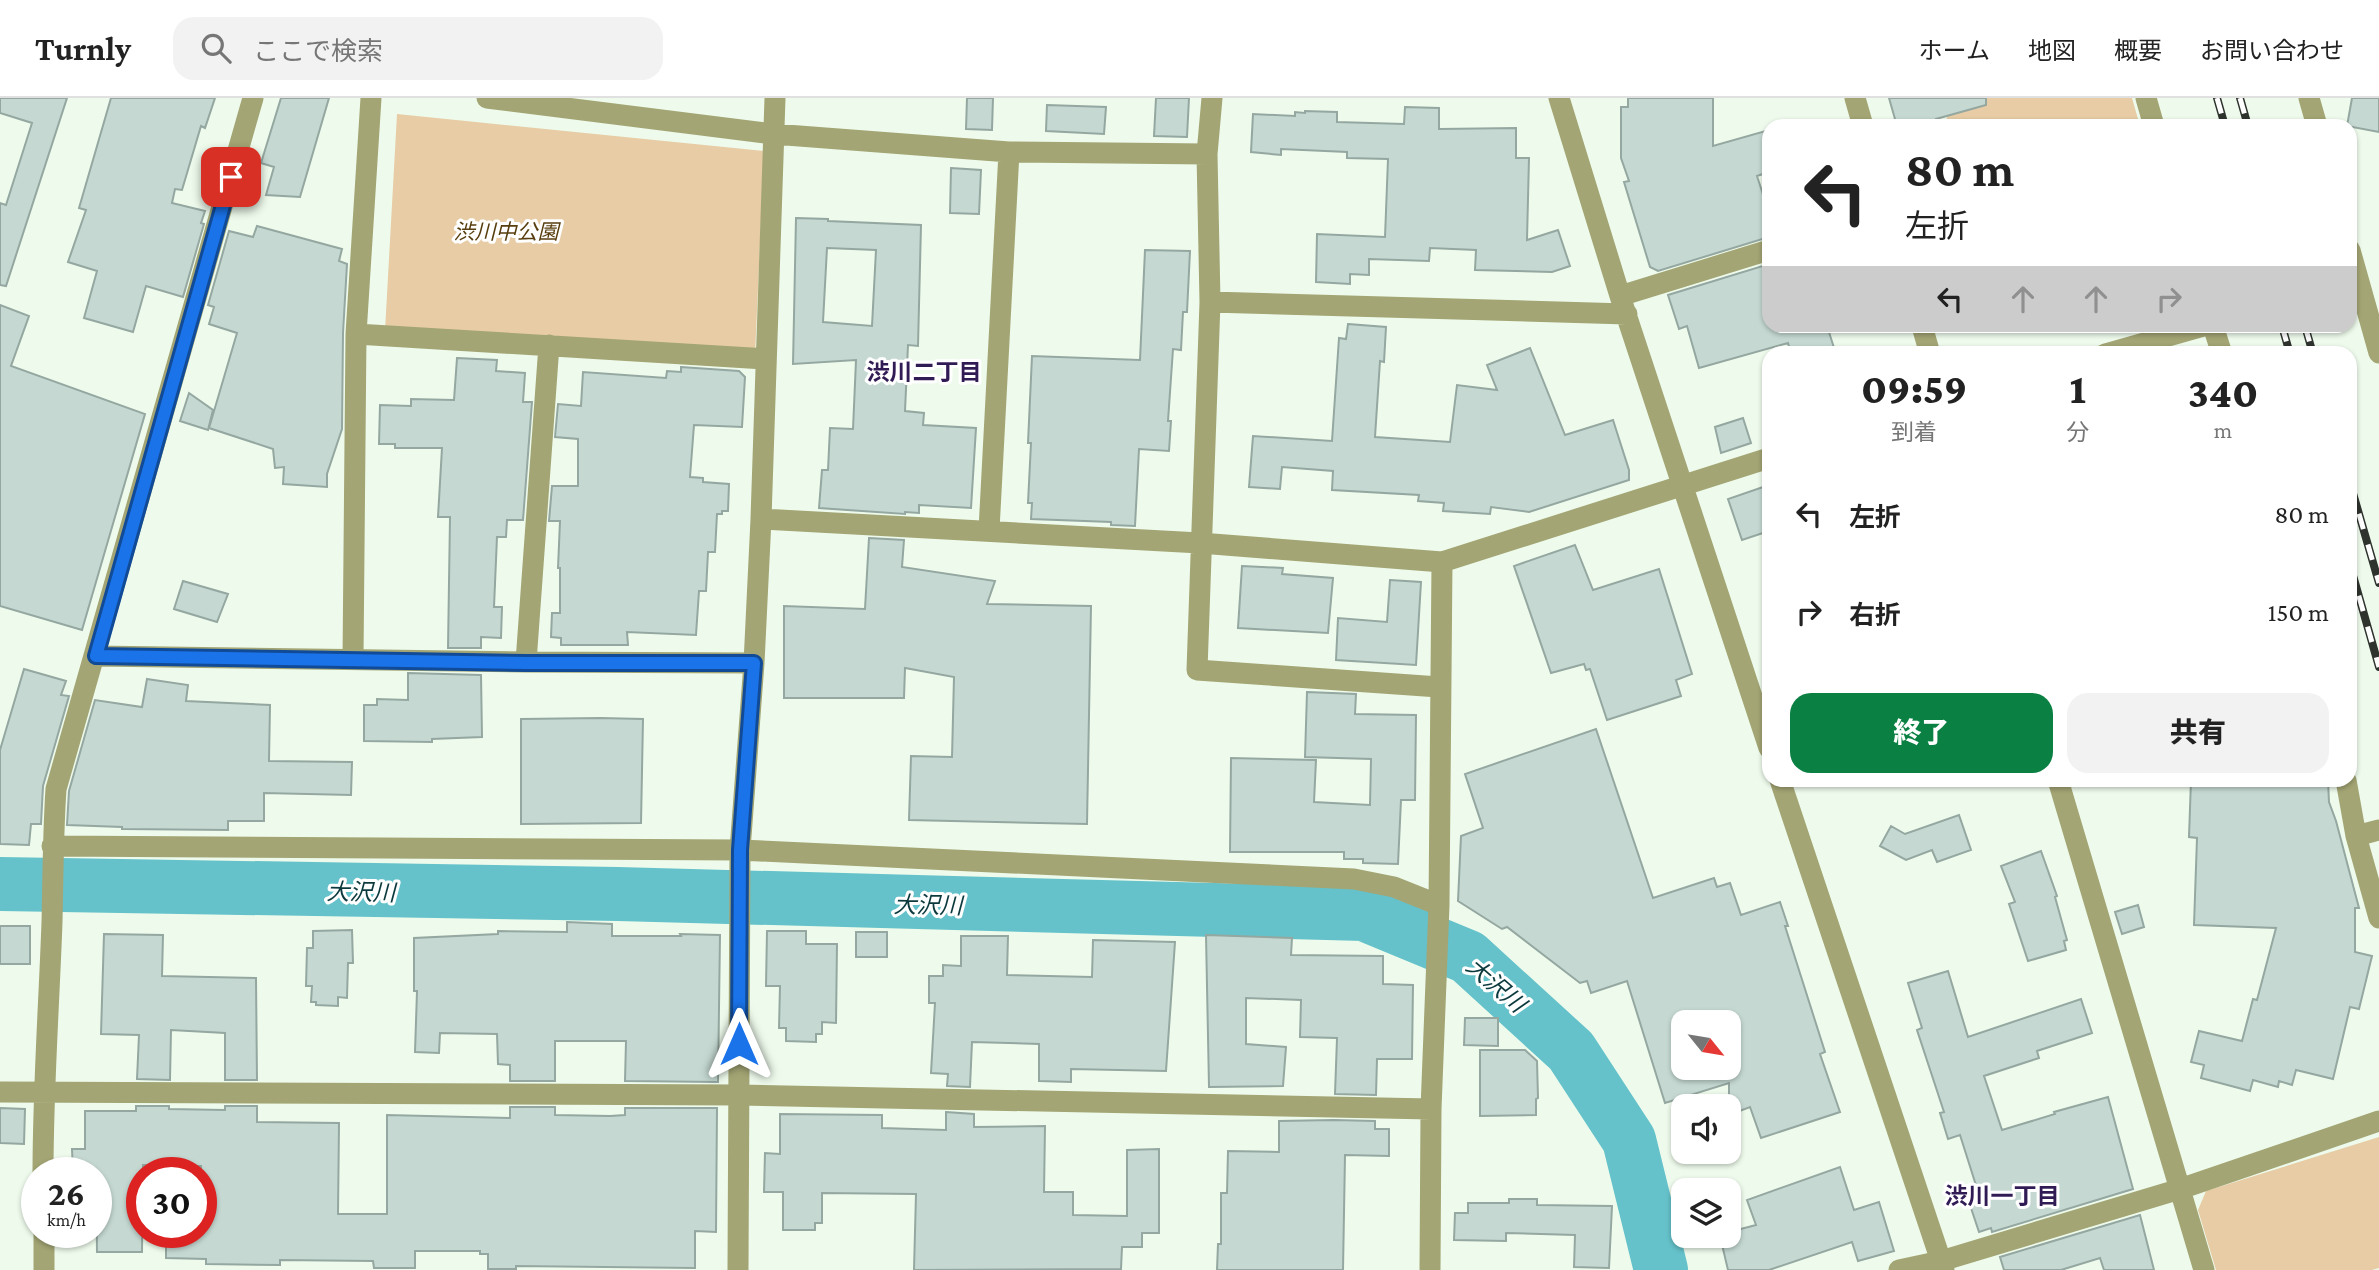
<!DOCTYPE html>
<html lang="ja">
<meta charset="utf-8">
<style>
:root{--surface:#fff;--page:#f2f2f2;--text:#222;--muted:#767676;--line:#e0e0e0;--accent:#0b8043}
body{margin:0;font-family:"Crimson Pro","Noto Sans JP",serif;background:var(--page);color:var(--text);height:100vh;display:flex;flex-direction:column;font-size:26px;white-space:nowrap}
*{box-sizing:border-box;margin:0}
p{font-size:23px;color:var(--muted)}
.icon{flex:none;width:38px;height:38px;fill:none;stroke:currentColor;stroke-width:2;stroke-linecap:round;stroke-linejoin:round}
.map{position:relative;flex:1;overflow:hidden}
.panel{position:absolute;left:1762px;top:248px;width:595px;height:441px;display:flex;flex-direction:column;background:var(--surface);border-radius:21px;box-shadow:0 2px 5px #0004}
.panel>*{flex:none}
.hud{position:absolute;left:1762px;top:21px;width:595px;height:214px;border-radius:21px;box-shadow:0 2px 5px #0004;background:#fff;color:var(--text);overflow:hidden}
.needle{width:46px;rotate:120deg}
.buttons{position:absolute;left:1671px;top:912px;display:grid;gap:14px}
.buttons a{display:grid;place-items:center;width:70px;height:70px;border-radius:14px;background:var(--surface);box-shadow:0 2px 5px #0004;font-size:35px}
.speed{position:absolute;left:21px;top:1059px;display:flex;gap:14px;font-size:35px;font-weight:700;text-align:center}
.speed>*{display:grid;place-content:center;width:91px;height:91px;border-radius:50%;background:var(--surface);box-shadow:0 2px 5px #0004;line-height:1}
.speed small{font-size:18px;font-weight:400}
.speed .limit{border:10px solid #d22;background:#fff;color:#111}
.pin{position:absolute;display:grid;place-items:center;width:60px;height:60px;color:#fff;margin:-30px;border-radius:14px;box-shadow:0 4px 10px #0006}
.me{position:absolute;width:77px;margin:-38px;rotate:0deg;stroke-linejoin:round;filter:drop-shadow(0 0 5px #0008)}
.turn{display:flex;align-items:center;gap:24px;height:147px;padding:0 28px;font-size:32px}
.turn .icon{width:91px;height:91px;stroke-width:2.5}
.turn b{display:block;font-size:49px;line-height:60px}
.lanes{display:flex;align-items:center;height:66px;padding:0 28px;background:#0003;justify-content:center;gap:35px;direction:ltr}
.lanes .off{opacity:.35}
.eta{display:flex;justify-content:space-evenly;align-items:center;height:119px;text-align:center}
.eta b{font-size:42px;font-weight:800;line-height:49px}
.primary-button{display:flex;gap:14px;margin-top:auto;padding:14px 28px}
.primary-button a{flex:1;height:80px;border-radius:21px;background:var(--accent);color:#fff;font-size:28px;font-weight:800;line-height:80px;text-align:center}
.primary-button a+a{background:var(--page);color:var(--text)}
ul{padding:0;list-style:none}
li{display:flex;align-items:center;gap:21px;height:98px;padding:0 28px}
li div{flex:1}
li b{display:block;font-size:26px}
li em{font-style:normal}
header{display:flex;align-items:center;gap:42px;box-sizing:border-box;height:98px;padding:0 35px;background:var(--surface);border-bottom:2px solid var(--line)}
header strong{font-size:33px}
nav{display:flex;gap:38px;margin-inline-start:auto;font-size:24px}
.search{width:490px;height:63px;background:var(--page);display:flex;align-items:center;gap:18px;box-sizing:border-box;padding:0 24px;border-radius:21px;color:var(--muted);font-size:26px}
.map>svg:first-child{display:block}
.green{fill:#e7cca5}
.lines{fill:none;stroke-linecap:round;stroke-linejoin:round}
.river{stroke:#65c2ca;stroke-width:54}
.building{fill:#c5d9d2;stroke:#94a7a0;stroke-width:2;fill-rule:evenodd}
.minor{stroke:#a3a574;stroke-width:21}
.rail-casing{stroke:#2e332d;stroke-width:8}
.rail{stroke:#fff;stroke-width:5;stroke-dasharray:16;stroke-linecap:butt}
.route-casing{stroke:#114b97;stroke-width:18}
.route{stroke:#1a73e8;stroke-width:12}
.labels{text-anchor:middle;dominant-baseline:central;stroke-width:6;stroke-linejoin:round;paint-order:stroke}
.park-label{font-size:21px;font-style:italic;fill:#583e0f;stroke:#fff}
.neighbourhood-label{font-size:23px;font-weight:bold;fill:#311b55;stroke:#fff}
.water-label{font-size:23px;font-style:italic;fill:#0c393d;stroke:#fff}
</style>
<header>
<strong>Turnly</strong>
<div class="search"><svg class="icon" aria-label="search" viewBox="0 0 24 24"><circle cx="10" cy="10" r="6"/><path d="M15 15l6 6"/></svg>ここで検索</div>
<nav><a>ホーム</a><a>地図</a><a>概要</a><a>お問い合わせ</a></nav>
</header>
<div class="map">
<svg width="2379" height="1172" viewBox="0 0 2379 1172">
<rect width="100%" height="100%" fill="#eefbec"/>
<!-- green -->
<path class="green" d="M 1949,0 L 2132,0 L 2140,28 L 1946,28 Z
M 397,16 L 764,53 L 755,258 L 385,233 Z
M 2379,1039 L 2379,1170 L 2372,1172 L 2216,1172 L 2198,1112 L 2206,1093 Z"/>
<g class="lines">
<!-- river -->
<path class="river" d="M 0,786 L 618,796 L 1364,816 L 1468,859 L 1571,953 L 1629,1042 L 1661,1172"/>
</g>
<!-- building -->
<path class="building" d="M 0,0 L 67,0 L 6,188 L 0,187 L 0,105 L 6,107 L 32,25 L 0,15 Z
M 111,0 L 215,0 L 205,30 L 201,28 L 182,92 L 175,91 L 172,105 L 205,113 L 201,125 L 204,126 L 183,199 L 146,188 L 133,234 L 84,220 L 97,173 L 68,164 L 86,112 L 79,110 Z
M 281,0 L 329,0 L 300,99 L 266,97 L 274,69 L 261,65 Z
M 967,0 L 993,0 L 992,32 L 966,31 Z
M 1156,0 L 1189,0 L 1187,39 L 1154,38 Z
M 1628,0 L 1713,0 L 1713,48 L 1769,32 L 1769,74 L 1757,78 L 1769,115 L 1769,139 L 1658,173 L 1650,169 L 1624,84 L 1629,83 L 1621,60 L 1621,9 L 1628,9 Z
M 1889,0 L 1986,0 L 1986,7 L 1936,21 L 1938,28 L 1897,28 Z
M 2352,0 L 2379,0 L 2379,34 L 2347,28 Z
M 1047,7 L 1106,9 L 1104,36 L 1046,33 Z
M 1405,9 L 1439,10 L 1439,31 L 1516,30 L 1516,60 L 1529,60 L 1527,142 L 1558,132 L 1570,168 L 1552,174 L 1475,172 L 1476,152 L 1430,150 L 1429,163 L 1369,161 L 1369,177 L 1350,176 L 1350,186 L 1316,184 L 1317,136 L 1385,139 L 1388,61 L 1347,60 L 1347,54 L 1281,51 L 1281,57 L 1251,54 L 1253,16 L 1295,18 L 1295,14 L 1305,15 L 1305,13 L 1337,14 L 1337,24 L 1404,26 Z
M 951,70 L 981,72 L 979,116 L 950,115 Z
M 796,120 L 828,121 L 828,123 L 921,127 L 918,248 L 908,247 L 905,313 L 924,315 L 923,327 L 976,330 L 971,410 L 919,407 L 919,415 L 905,414 L 905,416 L 819,410 L 822,372 L 828,372 L 830,330 L 853,331 L 856,262 L 793,266 ZM 827,150 L 876,152 L 872,228 L 823,224 Z
M 257,128 L 342,151 L 339,163 L 347,166 L 343,235 L 342,331 L 327,376 L 327,389 L 283,386 L 284,369 L 275,370 L 273,351 L 209,330 L 237,235 L 209,226 L 214,209 L 208,207 L 229,133 L 253,139 Z
M 1145,152 L 1190,153 L 1187,214 L 1183,214 L 1181,252 L 1173,251 L 1168,323 L 1171,323 L 1169,353 L 1139,351 L 1135,428 L 1111,427 L 1111,424 L 1031,421 L 1032,405 L 1028,405 L 1031,345 L 1028,345 L 1032,258 L 1140,262 Z
M 1769,166 L 1769,228 L 1827,228 L 1836,256 L 1791,256 L 1788,245 L 1699,270 L 1687,228 L 1679,231 L 1668,197 Z
M 0,207 L 29,218 L 11,268 L 145,316 L 82,532 L 0,508 Z
M 1348,226 L 1386,229 L 1384,264 L 1380,263 L 1375,339 L 1450,344 L 1457,287 L 1497,292 L 1487,267 L 1530,250 L 1565,337 L 1613,322 L 1629,372 L 1629,382 L 1529,414 L 1491,409 L 1490,416 L 1443,413 L 1444,405 L 1418,403 L 1419,397 L 1332,392 L 1333,373 L 1282,369 L 1280,391 L 1249,389 L 1253,338 L 1332,343 L 1339,240 L 1346,241 Z
M 457,260 L 497,262 L 496,273 L 525,275 L 523,304 L 532,304 L 523,422 L 507,422 L 506,439 L 497,439 L 494,509 L 502,509 L 501,540 L 481,539 L 481,550 L 448,550 L 450,419 L 438,419 L 442,350 L 395,350 L 395,346 L 379,346 L 380,307 L 411,308 L 411,301 L 454,302 Z
M 681,269 L 739,273 L 745,279 L 742,329 L 694,327 L 690,379 L 703,380 L 703,384 L 729,386 L 728,413 L 722,413 L 722,416 L 717,416 L 715,454 L 708,454 L 706,493 L 699,493 L 696,537 L 627,534 L 628,547 L 561,547 L 561,540 L 551,539 L 552,515 L 560,515 L 560,470 L 558,470 L 560,423 L 549,423 L 552,388 L 578,388 L 578,341 L 555,339 L 558,306 L 581,308 L 583,274 L 666,280 L 667,273 L 681,274 Z
M 189,295 L 213,312 L 208,332 L 180,323 Z
M 1743,320 L 1751,345 L 1721,355 L 1715,329 Z
M 1769,387 L 1769,433 L 1742,442 L 1728,401 Z
M 869,440 L 904,442 L 902,469 L 995,483 L 987,506 L 1091,508 L 1087,726 L 909,722 L 911,658 L 952,659 L 954,579 L 905,570 L 904,600 L 784,600 L 784,508 L 865,511 Z
M 1575,447 L 1593,492 L 1659,471 L 1692,576 L 1676,582 L 1681,598 L 1607,622 L 1590,571 L 1586,572 L 1584,566 L 1551,575 L 1514,468 Z
M 1242,468 L 1283,470 L 1282,476 L 1333,480 L 1328,535 L 1238,530 Z
M 1390,482 L 1421,484 L 1416,567 L 1336,562 L 1338,520 L 1387,524 Z
M 183,483 L 228,496 L 217,524 L 174,511 Z
M 24,571 L 66,583 L 61,597 L 69,598 L 43,688 L 41,726 L 31,726 L 29,747 L 0,746 L 0,652 Z
M 408,575 L 481,577 L 482,639 L 432,641 L 432,644 L 364,643 L 364,607 L 377,607 L 377,601 L 408,602 Z
M 147,581 L 188,587 L 186,603 L 270,607 L 269,663 L 352,664 L 351,697 L 264,695 L 264,723 L 228,723 L 228,732 L 122,731 L 122,729 L 67,727 L 69,693 L 95,602 L 142,609 Z
M 1307,594 L 1356,596 L 1355,616 L 1416,617 L 1415,702 L 1401,702 L 1398,766 L 1363,765 L 1363,761 L 1344,761 L 1344,754 L 1230,754 L 1231,660 L 1316,662 L 1314,704 L 1370,707 L 1371,661 L 1305,659 Z
M 600,620 L 643,621 L 641,725 L 521,726 L 521,621 Z
M 1596,631 L 1653,800 L 1714,780 L 1717,789 L 1730,785 L 1741,817 L 1780,804 L 1788,828 L 1785,828 L 1825,954 L 1820,956 L 1840,1014 L 1761,1040 L 1750,1009 L 1729,1017 L 1729,985 L 1665,1005 L 1627,883 L 1591,895 L 1587,883 L 1580,885 L 1507,829 L 1502,831 L 1458,803 L 1461,738 L 1483,730 L 1465,676 ZM 1684,924 L 1729,924 L 1729,970 L 1684,970 Z
M 2191,682 L 2328,682 L 2329,704 L 2336,723 L 2359,810 L 2355,810 L 2355,854 L 2372,858 L 2359,911 L 2350,909 L 2333,981 L 2296,972 L 2292,987 L 2279,983 L 2278,989 L 2253,982 L 2250,993 L 2201,980 L 2204,967 L 2191,964 L 2199,933 L 2242,943 L 2253,901 L 2257,902 L 2276,830 L 2194,827 L 2197,740 L 2189,739 Z
M 1959,717 L 1971,752 L 1937,764 L 1932,752 L 1906,762 L 1880,748 L 1891,728 L 1905,736 Z
M 2041,753 L 2057,798 L 2055,799 L 2067,842 L 2064,843 L 2066,852 L 2028,863 L 2009,806 L 2015,804 L 2001,768 Z
M 2138,807 L 2144,829 L 2122,836 L 2115,814 Z
M 567,824 L 612,826 L 612,838 L 681,838 L 680,836 L 720,837 L 718,984 L 625,983 L 626,943 L 555,943 L 555,983 L 510,983 L 510,967 L 498,966 L 497,936 L 440,935 L 439,955 L 415,954 L 417,893 L 414,893 L 414,840 L 498,836 L 498,833 L 567,834 Z
M 0,828 L 30,828 L 30,866 L 0,866 Z
M 352,832 L 353,865 L 348,865 L 347,900 L 338,899 L 338,908 L 316,907 L 316,904 L 311,904 L 312,888 L 306,888 L 307,850 L 313,850 L 313,833 Z
M 767,833 L 806,833 L 806,846 L 837,846 L 836,925 L 822,924 L 822,936 L 816,936 L 816,944 L 786,943 L 786,930 L 779,930 L 780,888 L 766,888 Z
M 856,834 L 887,834 L 887,859 L 856,859 Z
M 104,836 L 163,837 L 162,878 L 256,880 L 257,982 L 225,982 L 225,935 L 171,932 L 170,982 L 137,981 L 139,937 L 101,936 Z
M 1206,837 L 1292,840 L 1291,857 L 1383,858 L 1383,886 L 1413,887 L 1412,961 L 1377,961 L 1376,997 L 1335,996 L 1337,940 L 1300,939 L 1301,902 L 1246,900 L 1246,946 L 1286,949 L 1283,988 L 1209,989 Z
M 961,838 L 1008,838 L 1007,877 L 1092,879 L 1093,842 L 1175,844 L 1166,973 L 1071,971 L 1071,984 L 1039,983 L 1039,946 L 972,944 L 970,989 L 947,988 L 948,976 L 931,975 L 935,905 L 929,905 L 929,878 L 943,878 L 943,867 L 961,868 Z
M 1948,873 L 1968,939 L 2081,901 L 2092,935 L 2037,953 L 2039,960 L 1984,978 L 2002,1032 L 2055,1016 L 2054,1014 L 2108,999 L 2133,1091 L 1992,1134 L 1991,1130 L 1979,1134 L 1969,1104 L 1980,1100 L 1960,1037 L 1948,1041 L 1940,1015 L 1944,1014 L 1917,932 L 1922,930 L 1908,885 Z
M 1465,920 L 1498,920 L 1498,948 L 1464,947 Z
M 1480,952 L 1525,952 L 1537,963 L 1538,1000 L 1536,1001 L 1536,1017 L 1480,1018 Z
M 136,1008 L 169,1008 L 169,1011 L 225,1012 L 225,1008 L 257,1008 L 257,1024 L 339,1025 L 338,1116 L 387,1116 L 387,1017 L 510,1020 L 510,1009 L 555,1009 L 555,1017 L 610,1018 L 625,1017 L 625,1010 L 717,1010 L 716,1134 L 695,1133 L 695,1170 L 516,1168 L 516,1171 L 488,1171 L 488,1156 L 480,1156 L 480,1153 L 415,1153 L 415,1170 L 374,1170 L 373,1163 L 280,1162 L 280,1167 L 206,1166 L 206,1161 L 166,1160 L 166,1134 L 201,1134 L 201,1068 L 143,1067 L 142,1154 L 97,1154 L 96,1074 L 73,1074 L 72,1051 L 85,1051 L 85,1013 L 136,1013 Z
M 0,1010 L 25,1011 L 24,1046 L 0,1045 Z
M 946,1014 L 974,1016 L 974,1029 L 1045,1028 L 1044,1094 L 1073,1094 L 1073,1117 L 1127,1118 L 1127,1052 L 1159,1051 L 1159,1135 L 1142,1135 L 1142,1149 L 1122,1149 L 1121,1171 L 914,1172 L 916,1096 L 822,1095 L 822,1125 L 815,1125 L 815,1132 L 783,1132 L 783,1094 L 764,1094 L 765,1055 L 780,1056 L 780,1016 L 882,1017 L 882,1030 L 946,1032 Z
M 1334,1022 L 1375,1023 L 1375,1031 L 1389,1031 L 1389,1058 L 1345,1057 L 1343,1172 L 1217,1172 L 1218,1146 L 1221,1146 L 1221,1095 L 1227,1095 L 1228,1053 L 1279,1054 L 1279,1023 Z
M 1840,1069 L 1854,1112 L 1879,1104 L 1894,1153 L 1858,1163 L 1852,1144 L 1769,1172 L 1728,1172 L 1720,1138 L 1729,1138 L 1729,1134 L 1756,1127 L 1747,1102 Z
M 1509,1101 L 1537,1101 L 1537,1107 L 1612,1108 L 1609,1170 L 1574,1169 L 1575,1137 L 1506,1135 L 1506,1143 L 1454,1142 L 1455,1115 L 1468,1115 L 1468,1105 L 1509,1105 Z
M 2140,1117 L 2154,1172 L 2104,1172 L 2100,1160 L 2061,1172 L 2004,1172 L 2000,1159 Z"/>
<g class="lines">
<!-- minor -->
<path class="minor" d="M 487,0 L 773,36 L 1009,54 L 1207,56
M 1212,0 L 1207,56 L 1210,204 L 1197,572 L 1439,589
M 1559,0 L 1620,198 L 1769,650
M 1855,0 L 1863,28
M 2146,0 L 2154,28
M 2309,0 L 2317,28
M 2350,152 L 2379,255
M 1620,198 L 1769,152
M 1210,204 L 1627,216
M 1922,228 L 1930,256
M 2213,228 L 2222,256
M 356,236 L 766,261
M 2105,256 L 2204,228
M 761,421 L 1200,445 L 1442,464 L 1769,360
M 989,432 L 1009,54
M 96,558 L 526,564 L 754,565
M 353,561 L 356,236 L 371,0
M 526,564 L 549,247
M 1780,682 L 1944,1172
M 2058,682 L 2204,1172
M 2346,682 L 2356,738 L 2379,820
M 2356,738 L 2379,732
M 52,748 L 740,752 L 1354,781 L 1394,789 L 1439,807
M 0,994 L 739,997 L 1431,1011
M 43,1074 C 43,991 49,908 52,824 C 53,780 53,736 56,691 L 253,0
M 44,1134 L 44,1172
M 738,1172 L 740,752 L 754,565 L 761,421 L 775,0
M 1430,1172 L 1431,1011 L 1439,807 L 1442,464
M 1899,1172 L 1941,1163 L 2180,1091 L 2379,1023"/>
<defs>
<path id="rail" d="M 2217,0 L 2225,28
M 2240,0 L 2248,28
M 2282,228 L 2290,256
M 2305,228 L 2313,256
M 2350,385 L 2379,485
M 2350,467 L 2379,569"/>
</defs>
<!-- rail casing -->
<use href="#rail" class="rail-casing"/>
<!-- rail -->
<use href="#rail" class="rail"/>
</g>
<g class="lines">
<defs>
<path id="route" d="M 231,79 L 96,558 L 526,565 L 754,565 L 740,752 L 739,946"/>
</defs>
<!-- route casing -->
<use href="#route" class="route-casing"/>
<!-- route -->
<use href="#route" class="route"/>
</g>
<g class="labels">
<!-- park labels -->
<g class="park-label">
<text x="506" y="134">渋川中公園</text>
</g>
<!-- neighbourhood labels -->
<g class="neighbourhood-label">
<text x="924" y="274">渋川二丁目</text>
<text x="2002" y="1098">渋川一丁目</text>
</g>
<!-- water labels -->
<g class="water-label">
<text transform="translate(361 794) rotate(1)">大沢川</text>
<text transform="translate(928 807) rotate(1)">大沢川</text>
<text transform="translate(1496 887) rotate(41)">大沢川</text>
</g>
</g>
</svg>
<div class="buttons">
<a><svg class="needle" viewBox="-14 -14 28 28"><path d="M0-13l5 13h-10z" fill="#e53935"/><path d="M0 13l5-13h-10z" fill="#767676"/></svg></a>
<a><svg class="icon" aria-label="sound" viewBox="0 0 24 24"><path d="M4 9h4l5-4v14l-5-4H4zM17 9q2 3 0 6"/></svg></a>
<a><svg class="icon" aria-label="layers" viewBox="0 0 24 24"><path d="M12 4l9 5-9 5-9-5zM3 14l9 5 9-5"/></svg></a>
</div>
<div class="speed"><div>26<small>km/h</small></div><div class="limit">30</div></div>
<div class="pin" style="left:231px;top:79px;background:#d93025"><svg class="icon" aria-label="arrive" viewBox="0 0 24 24"><path d="M6 21V4h12l-3 4 3 4H6"/></svg></div>
<svg class="me" style="left:739px;top:946px" viewBox="-20 -20 40 40"><path d="M0-17L14 15 0 8-14 15z" fill="#1a73e8" stroke="#fff" stroke-width="4"/></svg>
<div class="hud">
<div class="turn"><svg class="icon" aria-label="left" viewBox="0 0 24 24"><path d="M17 20v-9H6M10 6l-5 5 5 5"/></svg><div><b>80 m</b>左折</div></div>
<div class="lanes"><svg class="icon" aria-label="left" viewBox="0 0 24 24"><path d="M17 20v-9H6M10 6l-5 5 5 5"/></svg><svg class="icon off" aria-label="ahead" viewBox="0 0 24 24"><path d="M12 20V5M6 11l6-6 6 6"/></svg><svg class="icon off" aria-label="ahead" viewBox="0 0 24 24"><path d="M12 20V5M6 11l6-6 6 6"/></svg><svg class="icon off" aria-label="right" viewBox="0 0 24 24"><path d="M7 20v-9h11M14 6l5 5-5 5"/></svg></div>
</div>
<section class="panel">
<div class="eta">
<div><b>09:59</b><p>到着</p></div>
<div><b>1</b><p>分</p></div>
<div><b>340</b><p>m</p></div>
</div>
<ul>
<li><svg class="icon" aria-label="left" viewBox="0 0 24 24"><path d="M17 20v-9H6M10 6l-5 5 5 5"/></svg><div><b>左折</b></div><em>80 m</em></li>
<li><svg class="icon" aria-label="right" viewBox="0 0 24 24"><path d="M7 20v-9h11M14 6l5 5-5 5"/></svg><div><b>右折</b></div><em>150 m</em></li>
</ul>
<div class="primary-button"><a>終了</a><a>共有</a></div>
</section>
</div>
